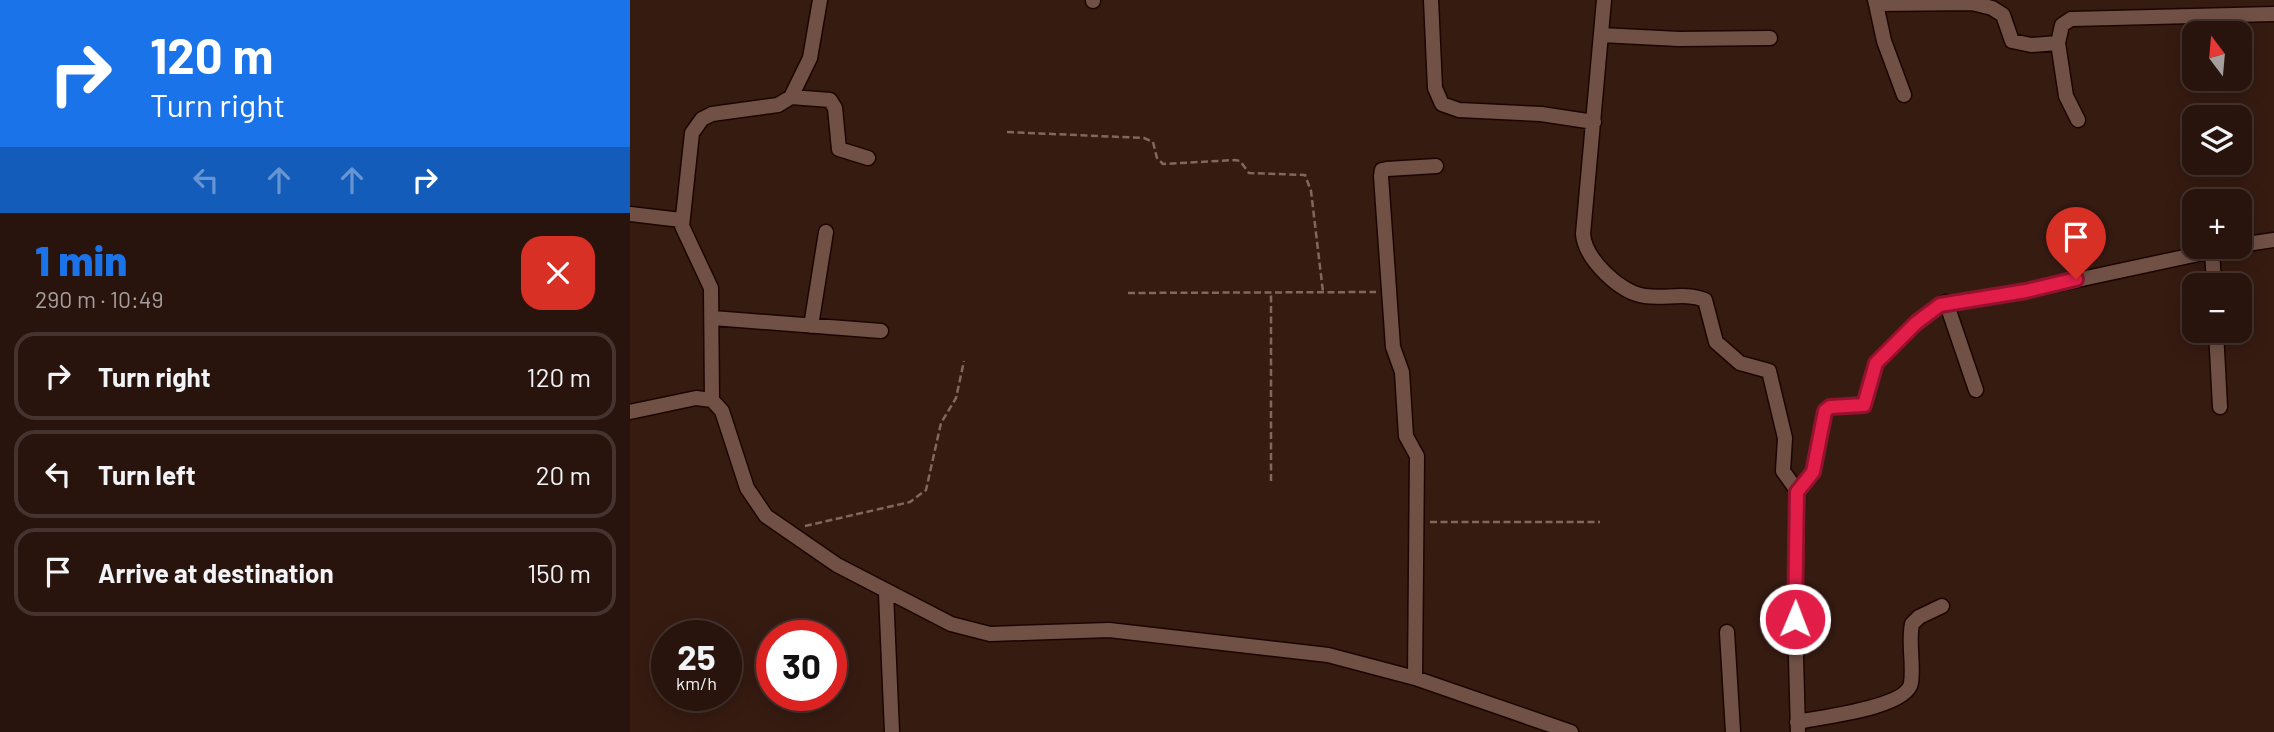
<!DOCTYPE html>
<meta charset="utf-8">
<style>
:root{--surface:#28140d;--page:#301d16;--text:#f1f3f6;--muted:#a59e9d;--line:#44332e;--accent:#1a73e8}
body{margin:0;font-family:Barlow,sans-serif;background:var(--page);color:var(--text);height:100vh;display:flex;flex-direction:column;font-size:26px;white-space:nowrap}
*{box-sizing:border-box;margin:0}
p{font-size:23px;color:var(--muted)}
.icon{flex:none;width:38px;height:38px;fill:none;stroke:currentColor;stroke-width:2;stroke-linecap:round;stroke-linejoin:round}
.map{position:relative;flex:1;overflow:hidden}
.panel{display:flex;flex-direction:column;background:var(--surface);width:630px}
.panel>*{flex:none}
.guide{background:#1a73e8;color:#fff;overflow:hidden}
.needle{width:46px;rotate:344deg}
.buttons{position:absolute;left:1552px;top:21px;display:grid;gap:14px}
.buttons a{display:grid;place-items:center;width:70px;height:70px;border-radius:14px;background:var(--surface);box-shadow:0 4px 18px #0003,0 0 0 2px var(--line);font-size:35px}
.speed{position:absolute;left:21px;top:620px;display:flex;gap:14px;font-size:35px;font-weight:700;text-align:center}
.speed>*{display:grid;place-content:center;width:91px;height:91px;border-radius:50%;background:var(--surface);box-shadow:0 4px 18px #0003,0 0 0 2px var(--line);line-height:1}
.speed small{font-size:18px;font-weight:400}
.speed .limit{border:10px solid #d22;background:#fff;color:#111}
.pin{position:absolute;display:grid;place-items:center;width:60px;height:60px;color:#fff;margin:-72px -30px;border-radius:50% 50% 50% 0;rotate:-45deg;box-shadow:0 0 7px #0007}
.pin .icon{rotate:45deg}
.me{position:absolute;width:77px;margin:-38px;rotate:1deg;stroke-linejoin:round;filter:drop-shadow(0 0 5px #0008)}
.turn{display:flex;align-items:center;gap:24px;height:147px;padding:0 35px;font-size:32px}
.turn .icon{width:91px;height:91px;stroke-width:2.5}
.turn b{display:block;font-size:49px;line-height:60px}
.lanes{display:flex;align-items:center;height:66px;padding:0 35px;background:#0003;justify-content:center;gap:35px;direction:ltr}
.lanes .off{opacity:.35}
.round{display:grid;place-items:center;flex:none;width:74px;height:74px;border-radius:21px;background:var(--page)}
.head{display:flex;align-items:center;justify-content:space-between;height:119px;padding:0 35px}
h1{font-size:42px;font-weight:800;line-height:52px;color:var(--accent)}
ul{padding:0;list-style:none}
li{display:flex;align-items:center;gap:21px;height:88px;margin:0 14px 10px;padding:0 21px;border:4px solid var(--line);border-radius:21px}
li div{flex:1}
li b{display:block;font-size:26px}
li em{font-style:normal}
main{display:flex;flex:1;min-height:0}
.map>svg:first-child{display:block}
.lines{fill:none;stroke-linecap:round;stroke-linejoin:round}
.minor-casing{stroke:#1c0500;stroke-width:17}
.path{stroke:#80685f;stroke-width:2.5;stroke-dasharray:7 3.5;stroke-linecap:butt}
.minor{stroke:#715145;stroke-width:14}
.route-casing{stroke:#92132f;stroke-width:18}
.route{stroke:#e11d48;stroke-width:12}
</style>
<main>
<section class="panel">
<div class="guide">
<div class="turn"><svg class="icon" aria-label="right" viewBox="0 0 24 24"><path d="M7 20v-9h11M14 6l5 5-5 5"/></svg><div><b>120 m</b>Turn right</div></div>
<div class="lanes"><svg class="icon off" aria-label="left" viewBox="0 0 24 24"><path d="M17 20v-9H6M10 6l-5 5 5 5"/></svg><svg class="icon off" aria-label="ahead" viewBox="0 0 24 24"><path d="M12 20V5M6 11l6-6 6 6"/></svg><svg class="icon off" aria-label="ahead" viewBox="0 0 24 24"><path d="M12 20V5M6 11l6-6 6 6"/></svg><svg class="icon" aria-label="right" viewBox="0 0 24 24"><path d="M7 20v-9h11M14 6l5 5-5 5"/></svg></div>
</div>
<div class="head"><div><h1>1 min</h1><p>290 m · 10:49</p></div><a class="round" style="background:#d93025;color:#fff"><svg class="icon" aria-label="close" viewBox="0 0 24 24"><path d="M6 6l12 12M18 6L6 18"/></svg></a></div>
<ul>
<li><svg class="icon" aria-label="right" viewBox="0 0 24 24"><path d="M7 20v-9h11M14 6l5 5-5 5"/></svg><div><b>Turn right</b></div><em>120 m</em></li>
<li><svg class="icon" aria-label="left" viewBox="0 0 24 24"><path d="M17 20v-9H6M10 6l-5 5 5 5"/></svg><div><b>Turn left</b></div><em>20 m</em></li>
<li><svg class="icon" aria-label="arrive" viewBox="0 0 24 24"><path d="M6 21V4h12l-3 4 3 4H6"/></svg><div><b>Arrive at destination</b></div><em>150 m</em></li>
</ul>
</section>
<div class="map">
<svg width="1644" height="732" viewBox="0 0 1644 732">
<rect width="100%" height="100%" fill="#361b11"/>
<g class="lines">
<defs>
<path id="minor" d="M 463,0 L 463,1
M 801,0 L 805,88 L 812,104 L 829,110 L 911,114 L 964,122
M 974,0 L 953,234 C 955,259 990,293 1015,296 C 1035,299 1056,292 1075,300 L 1086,342 L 1110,363 L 1139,371 L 1155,438 L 1153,471 L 1168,492
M 1245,0 L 1246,4 L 1342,3 L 1362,8 L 1373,15 L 1382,41 L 1401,45 L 1428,43 L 1432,25 L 1441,19 L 1644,14
M 1246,4 L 1254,41 L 1274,95
M 971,35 L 1049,39 L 1140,38
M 1428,43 L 1436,96 L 1448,120
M 161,97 L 200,100 L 205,108 L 209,149 L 238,158
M 0,214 L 51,220
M 1610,245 L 1644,240
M 1582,250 L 1584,285
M 1316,302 L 1346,390
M 83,318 L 251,331
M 181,326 L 196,232
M 1586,331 L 1590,407
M 82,400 L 81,288 L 52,226 L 62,133 L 72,119 L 82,114 L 148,105 L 161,97 L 180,58 L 190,0
M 0,412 L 66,398 L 82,400 L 92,411 L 117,488 L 136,516 L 207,565 L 321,624 L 360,634 L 479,630 L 698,655 L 785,678 L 941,732
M 256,593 L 262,732
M 1097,632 L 1103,732
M 785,678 L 787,456 L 776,436 L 772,372 L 763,347 L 751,176 L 752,170 L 757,169 L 806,166
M 1167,722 C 1190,717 1277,708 1281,683 C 1284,664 1278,643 1282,624 L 1289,617 L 1312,606
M 1168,732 L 1165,619 L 1168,492 L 1183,472 L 1195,411 L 1200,407 L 1234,405 L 1246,363 L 1286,323 L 1310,305 L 1396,291 L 1601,247"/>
</defs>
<!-- minor casing -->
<use href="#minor" class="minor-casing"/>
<!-- path -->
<path class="path" d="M 377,132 L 514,138 L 523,142 L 527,158 L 533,164 L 605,160 L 610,161 L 619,173 L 675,175 L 681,191 L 693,292
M 498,293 L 746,292
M 641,481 L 641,292
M 800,522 L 970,522
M 175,526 L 280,502 L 296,490 L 311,423 L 326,398 L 334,361"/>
<!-- minor -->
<use href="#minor" class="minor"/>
</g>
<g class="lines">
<defs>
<path id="route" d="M 1165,619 L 1167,492 L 1183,472 L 1195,411 L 1200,407 L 1234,405 L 1246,363 L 1286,323 L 1310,305 L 1396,291 L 1446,279"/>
</defs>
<!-- route casing -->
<use href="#route" class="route-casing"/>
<!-- route -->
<use href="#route" class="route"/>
</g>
</svg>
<div class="buttons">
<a><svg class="needle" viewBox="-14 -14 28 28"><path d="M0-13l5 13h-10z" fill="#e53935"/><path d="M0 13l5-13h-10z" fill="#a59e9d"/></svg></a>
<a><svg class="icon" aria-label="layers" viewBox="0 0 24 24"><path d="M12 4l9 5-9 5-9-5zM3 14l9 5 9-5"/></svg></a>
<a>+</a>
<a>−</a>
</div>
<div class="speed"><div>25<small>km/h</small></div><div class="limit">30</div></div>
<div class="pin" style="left:1446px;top:279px;background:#d93025"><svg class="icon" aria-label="arrive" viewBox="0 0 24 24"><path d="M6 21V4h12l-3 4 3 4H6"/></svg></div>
<svg class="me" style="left:1165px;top:619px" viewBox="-20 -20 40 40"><circle r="17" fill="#e11d48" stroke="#fff" stroke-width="3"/><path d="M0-11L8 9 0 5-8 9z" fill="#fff"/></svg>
</div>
</main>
